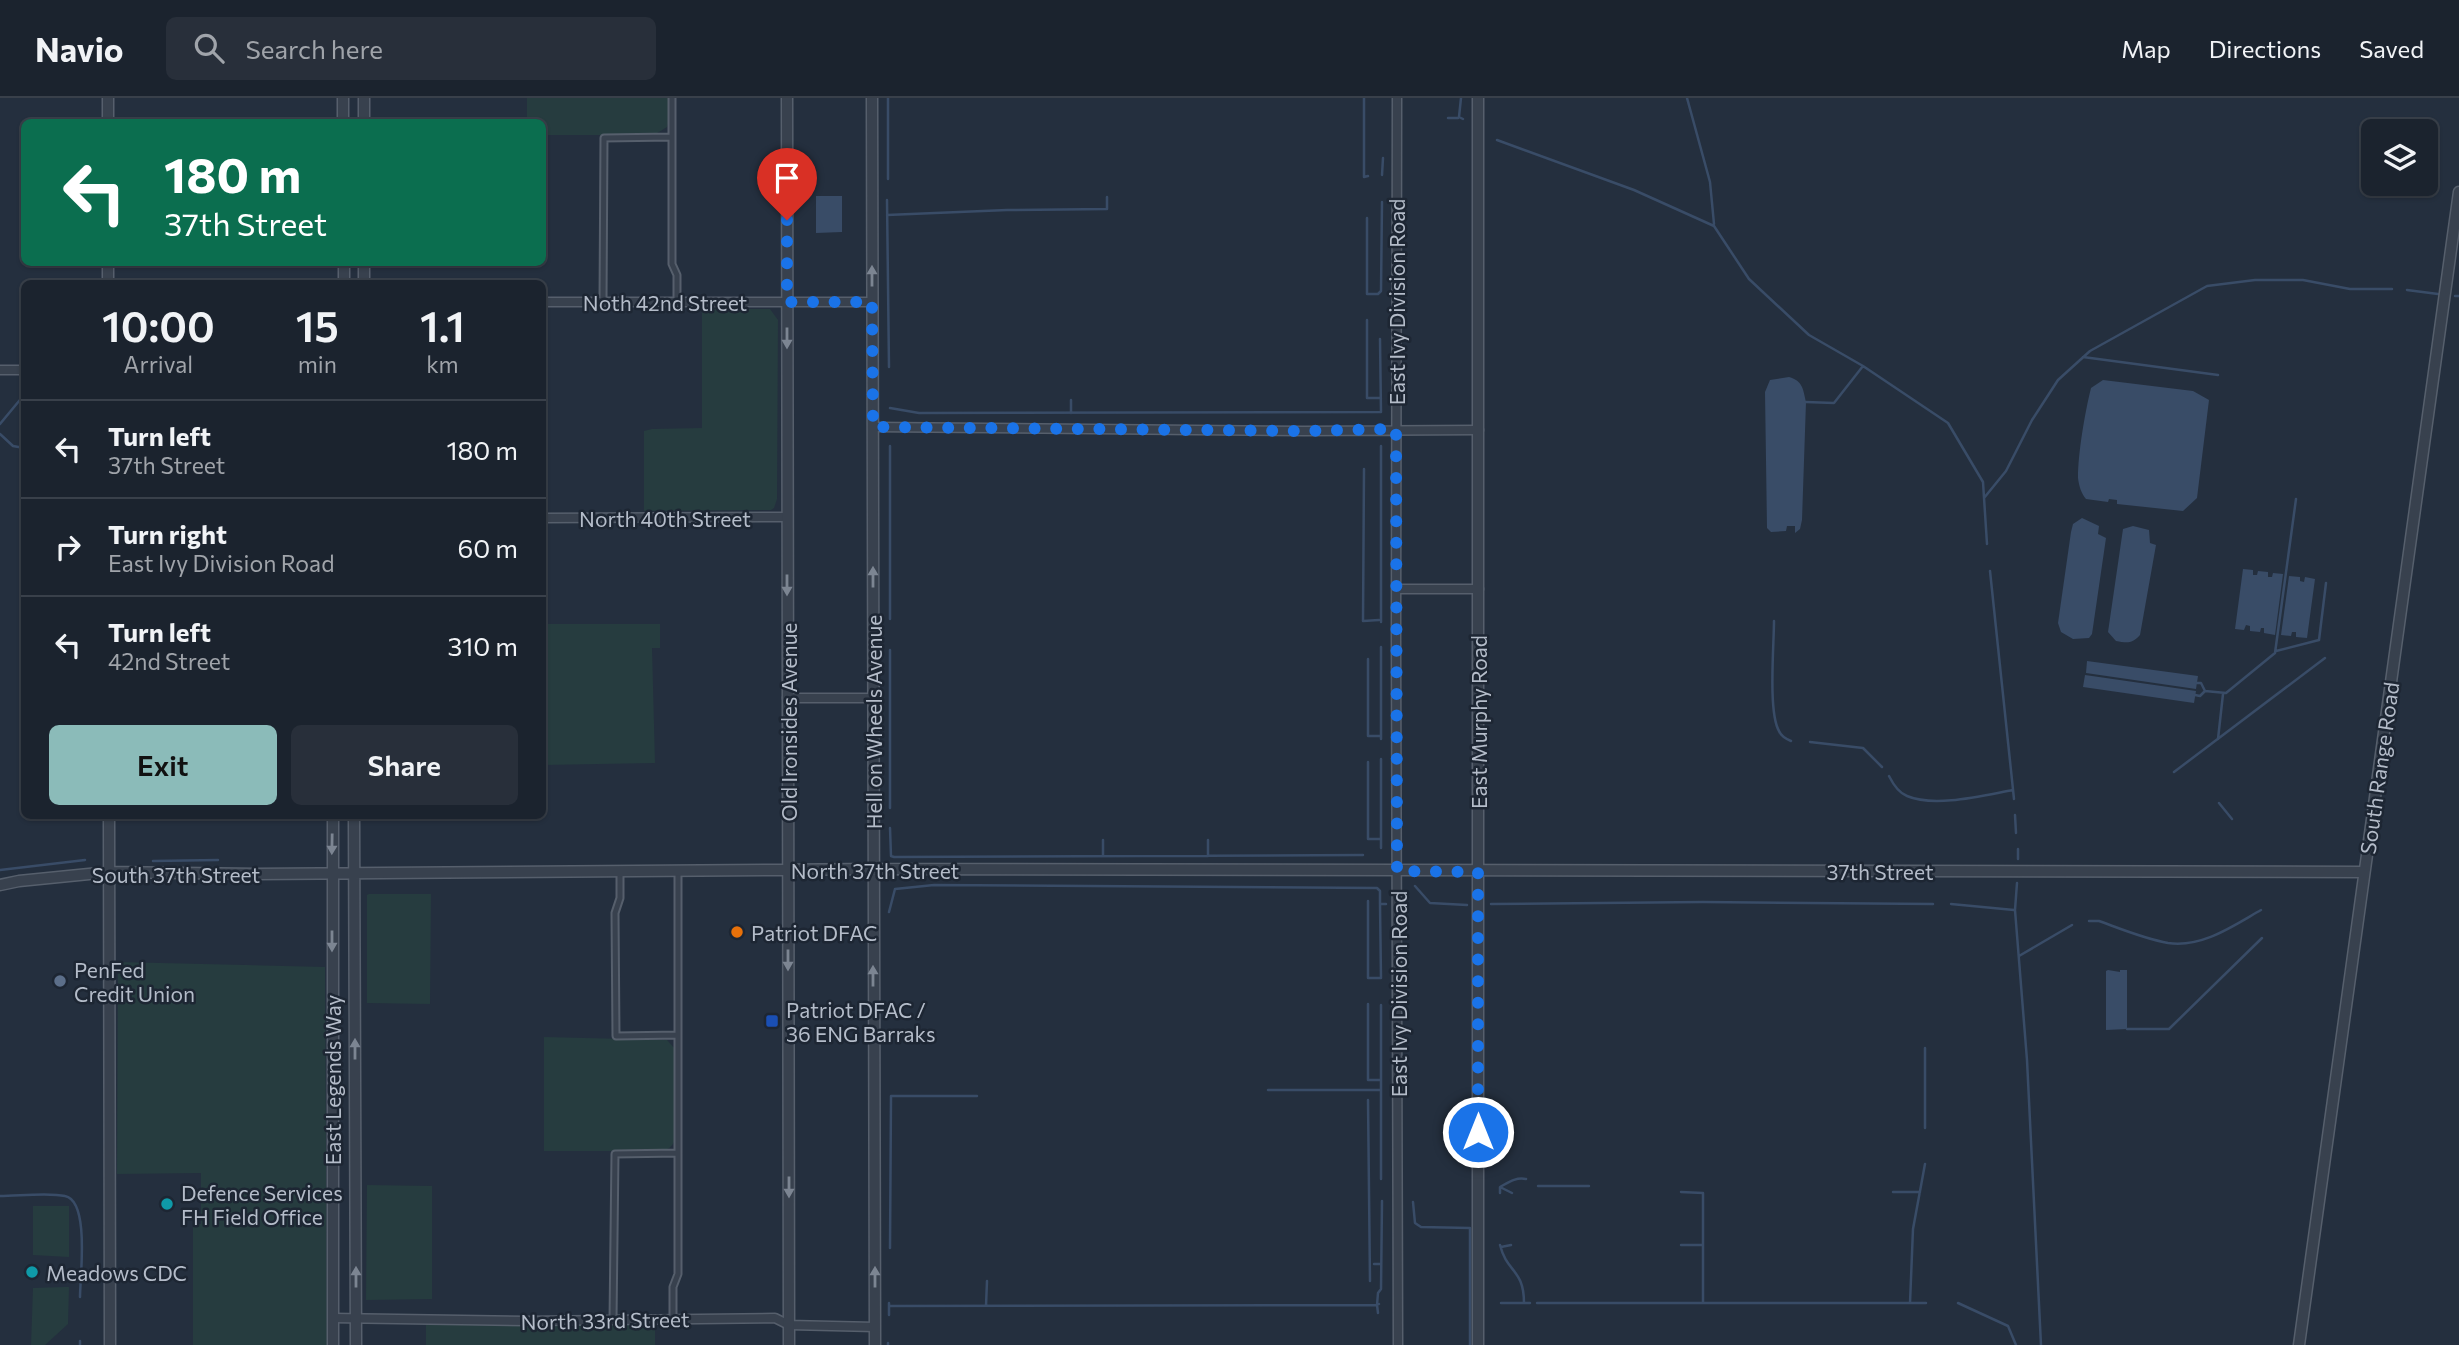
<!DOCTYPE html>
<style>
:root{--surface:#1b232e;--page:#282f3a;--text:#f1f3f6;--muted:#a0a4aa;--line:#39404a;--accent:#8bbbb9}
body{margin:0;font-family:Commissioner,sans-serif;background:var(--page);color:var(--text);height:100vh;display:flex;flex-direction:column;font-size:26px;white-space:nowrap}
*{box-sizing:border-box;margin:0}
p{font-size:23px;color:var(--muted)}
.icon{flex:none;width:38px;height:38px;fill:none;stroke:currentColor;stroke-width:2;stroke-linecap:round;stroke-linejoin:round}
.map{position:relative;flex:1;overflow:hidden}
.details{position:absolute;left:21px;top:182px;width:525px;height:539px;display:flex;flex-direction:column;background:var(--surface);border-radius:10px;box-shadow:0 2px 5px #0004,0 0 0 2px var(--line)}
.details>*{flex:none}
.hud{position:absolute;left:21px;top:21px;width:525px;height:147px;border-radius:10px;box-shadow:0 2px 5px #0004,0 0 0 2px var(--line);background:#0b6e4f;color:#fff;overflow:hidden}
.controls{position:absolute;left:2361px;top:21px;display:grid;gap:14px}
.controls a{display:grid;place-items:center;width:77px;height:77px;border-radius:10px;background:var(--surface);box-shadow:0 2px 5px #0004,0 0 0 2px var(--line);font-size:35px}
.pin{position:absolute;display:grid;place-items:center;width:60px;height:60px;color:#fff;margin:-72px -30px;border-radius:50% 50% 50% 0;rotate:-45deg;box-shadow:0 0 7px #0007}
.pin .icon{rotate:45deg}
.me{position:absolute;width:77px;margin:-38px;rotate:0deg;stroke-linejoin:round;filter:drop-shadow(0 0 5px #0008)}
.turn{display:flex;align-items:center;gap:24px;height:147px;padding:0 28px;font-size:32px}
.turn .icon{width:91px;height:91px;stroke-width:2.5}
.turn b{display:block;font-size:49px;line-height:60px}
.eta{display:flex;justify-content:space-evenly;align-items:center;height:119px;text-align:center}
.eta b{font-size:42px;font-weight:600;line-height:49px}
.cta{display:flex;gap:14px;margin-top:auto;padding:14px 28px}
.cta a{flex:1;height:80px;border-radius:10px;background:var(--accent);color:#111;font-size:28px;font-weight:600;line-height:80px;text-align:center}
.cta a+a{background:var(--page);color:var(--text)}
ul{padding:0;list-style:none}
li{display:flex;align-items:center;gap:21px;height:98px;padding:0 28px;border-top:2px solid var(--line)}
li div{flex:1}
li b{display:block;font-size:26px}
li em{font-style:normal}
header{display:flex;align-items:center;gap:42px;box-sizing:border-box;height:98px;padding:0 35px;background:var(--surface);border-bottom:2px solid var(--line)}
header strong{font-size:33px}
nav{display:flex;gap:38px;margin-inline-start:auto;font-size:24px}
.search{width:490px;height:63px;background:var(--page);display:flex;align-items:center;gap:18px;box-sizing:border-box;padding:0 24px;border-radius:10px;color:var(--muted);font-size:26px}
.map>svg:first-child{display:block}
.green{fill:#263c3f}
.water{fill:#394c67}
.lines{fill:none;stroke-linecap:round;stroke-linejoin:round}
.stream{stroke:#394c67;stroke-width:2.5}
.pedestrian-casing{stroke:#565f6c;stroke-width:9}
.minor-casing{stroke:#565f6c;stroke-width:11}
.tertiary-casing{stroke:#565f6c;stroke-width:13}
.pedestrian{stroke:#38414e;stroke-width:5}
.minor{stroke:#38414e;stroke-width:8}
.tertiary{stroke:#38414e;stroke-width:10}
.oneway{fill:#7c8592}
.route{stroke:#1a73e8;stroke-width:12;stroke-dasharray:0 21.6}
.food-dot{fill:#e8710a;stroke:#1d2633;stroke-width:2.5}
.service-dot{fill:#5c6f8a;stroke:#1d2633;stroke-width:2.5}
.transit-dot{fill:#1a4fb4;stroke:#1d2633;stroke-width:2.5}
.culture-dot{fill:#0f9aa8;stroke:#1d2633;stroke-width:2.5}
.labels{text-anchor:middle;dominant-baseline:central;stroke-width:5;stroke-linejoin:round;paint-order:stroke}
.street-label{font-size:21px;fill:#b4bcc9;stroke:#1d2633}
.poi-label{font-size:21px;fill:#b4bcc9;stroke:#1d2633;text-anchor:start}
</style>
<header>
<strong>Navio</strong>
<div class="search"><svg class="icon" aria-label="search" viewBox="0 0 24 24"><circle cx="10" cy="10" r="6"/><path d="M15 15l6 6"/></svg>Search here</div>
<nav><a>Map</a><a>Directions</a><a>Saved</a></nav>
</header>
<div class="map">
<svg width="2459" height="1247" viewBox="0 0 2459 1247">
<rect width="100%" height="100%" fill="#242f3e"/>
<!-- green -->
<path class="green" d="M 527,0 L 669,0 L 669,23 L 667,29 L 654,37 L 543,37 L 542,24 L 527,24 Z
M 702,211 L 770,211 L 778,222 L 777,401 L 774,410 L 771,412 L 644,413 L 644,333 L 652,331 L 702,330 Z
M 543,526 L 660,526 L 660,550 L 652,550 L 655,665 L 543,667 Z
M 369,796 L 431,796 L 430,906 L 367,905 L 367,797 Z
M 118,864 L 325,869 L 327,1247 L 193,1247 L 193,1126 L 201,1126 L 201,1075 L 117,1076 Z
M 544,939 L 667,942 L 675,951 L 676,957 L 676,1040 C 672,1049 669,1052 660,1053 L 544,1053 Z
M 367,1087 L 432,1088 L 432,1201 L 366,1202 Z
M 33,1108 L 69,1108 L 69,1159 L 33,1157 Z
M 64,1189 L 69,1189 L 68,1226 L 45,1247 L 31,1247 L 33,1190 Z
M 655,1226 L 655,1247 L 426,1247 L 426,1227 Z"/>
<!-- water -->
<path class="water" d="M 816,98 L 842,98 L 842,134 L 816,135 Z
M 1789,279 C 1803,283 1803,291 1806,304 L 1802,422 L 1800,431 L 1795,435 L 1795,428 L 1787,428 L 1786,433 L 1771,434 L 1767,430 L 1765,294 L 1770,282 Z
M 2103,282 L 2193,293 L 2209,302 L 2197,400 L 2183,413 L 2117,406 L 2117,402 L 2109,401 L 2108,404 L 2086,401 C 2081,395 2079,388 2078,380 C 2078,355 2085,314 2091,290 Z
M 2082,420 L 2099,428 L 2098,436 L 2106,440 L 2092,536 L 2089,540 L 2073,541 L 2061,534 L 2058,525 L 2071,434 L 2073,426 Z
M 2133,428 L 2149,432 L 2150,445 L 2156,447 L 2140,537 C 2132,546 2127,545 2116,543 L 2108,534 L 2123,431 Z
M 2243,471 L 2253,472 L 2253,477 L 2257,477 L 2258,473 L 2268,474 L 2268,479 L 2272,479 L 2273,475 L 2283,476 L 2275,537 L 2264,535 L 2264,530 L 2261,530 L 2260,534 L 2250,533 L 2250,528 L 2246,527 L 2244,532 L 2235,531 Z
M 2289,478 L 2300,479 L 2300,483 L 2304,484 L 2305,479 L 2315,481 L 2307,540 L 2296,539 L 2296,534 L 2292,534 L 2291,538 L 2281,537 Z
M 2087,563 L 2198,578 L 2196,591 L 2086,575 Z
M 2085,577 L 2196,593 L 2194,605 L 2083,589 Z
M 2108,872 L 2120,874 L 2120,872 L 2127,872 L 2127,931 L 2106,932 L 2106,873 Z"/>
<g class="lines">
<!-- stream -->
<path class="stream" d="M 1364,0 L 1364,79 L 1368,78
M 1461,0 L 1459,19 L 1463,21
M 1687,0 L 1710,84 L 1714,126
M 1448,20 L 1458,20
M 1497,42 L 1634,92 L 1714,128 L 1749,181 L 1809,237 L 1863,268 L 1948,325 L 1983,384 L 1987,446
M 1382,77 L 1383,60
M 888,81 L 888,0
M 887,102 L 889,269
M 887,117 L 1007,112 L 1107,111 L 1107,99
M 1367,120 L 1367,196 L 1378,196 L 1381,193 L 1382,104
M 2407,192 L 2438,196
M 2455,198 L 2459,198
M 1367,222 L 1367,300 L 1381,300
M 2083,259 L 2218,277
M 1806,304 L 1834,305 L 1863,268
M 890,310 L 919,315 L 1381,314 L 1380,241
M 1071,315 L 1071,302
M 0,326 L 24,297
M 0,336 L 13,348 L 24,350
M 1364,371 L 1363,523 L 1379,522
M 1984,400 L 2006,373 L 2032,322 L 2058,282 L 2090,253 L 2207,188 L 2255,182 L 2303,182 L 2350,191 L 2392,191
M 1990,473 L 2014,701
M 890,521 L 890,348
M 1774,523 C 1774,547 1768,614 1779,633 C 1781,638 1786,641 1791,643
M 1381,524 L 1381,348
M 2276,553 L 2319,542 L 2326,485
M 1368,561 L 1368,638 L 1381,638
M 2197,585 L 2201,585 L 2205,593
M 2195,597 L 2200,598 L 2205,593 L 2226,595 L 2275,555 L 2296,401
M 1381,641 L 1381,549
M 2218,641 L 2223,596
M 1810,644 L 1863,650 L 1882,669
M 1368,664 L 1368,741 L 1381,741
M 2174,674 L 2325,560
M 1889,678 C 1893,686 1899,695 1907,698 C 1935,710 1985,697 2013,692
M 2219,705 L 2232,721
M 890,710 L 890,552
M 2015,717 L 2016,735
M 890,730 L 891,758 L 894,759 L 1363,757
M 1103,742 L 1103,758
M 1208,742 L 1208,758
M 1381,750 L 1381,661
M 2018,751 L 2018,761
M 153,763 L 218,762
M 0,772 L 85,762
M 2017,785 L 2015,812 L 2027,962 L 2041,1247
M 1415,788 L 1430,805 L 1467,807
M 1368,803 L 1368,880 L 1381,880 L 1380,806 L 1386,806
M 1491,806 L 1703,804 L 1933,806
M 1951,806 L 2014,812
M 889,814 L 895,791 L 934,787 L 1377,790 L 1380,793 L 1380,806
M 2089,823 L 2099,823 C 2121,831 2145,841 2168,845 C 2202,850 2233,828 2261,812
M 2019,858 L 2072,827
M 1368,906 L 1368,982 L 1381,982
M 2127,931 L 2169,931 L 2262,840
M 1925,950 L 1925,1030
M 1268,992 L 1380,992
M 1368,1002 L 1370,1183
M 1455,1023 L 1455,1040
M 1381,1081 L 1381,907
M 1538,1088 L 1589,1088
M 1502,1090 L 1512,1095
M 1681,1094 L 1703,1095 L 1703,1205
M 1893,1094 L 1920,1094
M 1500,1095 L 1500,1089 C 1509,1084 1516,1079 1526,1081
M 0,1098 C 18,1098 49,1094 65,1098 C 90,1103 80,1179 80,1199
M 1413,1104 L 1415,1125 L 1421,1129 L 1470,1130 L 1470,1247
M 1500,1147 C 1507,1175 1524,1171 1524,1205
M 1681,1147 L 1702,1147
M 1501,1149 L 1511,1147
M 890,1150 L 891,998 L 977,998
M 1374,1166 L 1381,1166
M 1501,1205 L 1530,1205
M 1537,1205 L 1926,1205
M 1910,1205 L 1913,1131 L 1925,1066
M 1958,1205 L 2008,1228 L 2016,1247
M 1379,1206 L 1377,1207 L 1378,1195 L 1381,1191 L 1382,1103
M 889,1208 L 1377,1207 L 1378,1215
M 986,1208 L 987,1183
M 889,1217 L 889,1205
M 80,1243 L 80,1247
M 888,1247 L 888,1245"/>
<defs>
<path id="pedestrian" d="M 672,0 L 672,166 L 677,177 L 677,204
M 603,204 L 604,40 L 671,39
M 620,774 L 620,800 L 615,815 L 616,938 L 678,937
M 673,1221 L 673,1189 L 678,1176 L 678,774
M 613,1222 L 615,1056 L 678,1055"/>
<path id="minor" d="M 1397,0 L 1396,537 L 1398,1247
M 542,204 L 872,204
M 0,272 L 24,272
M 873,329 L 1304,333 L 1479,332
M 542,420 L 787,419
M 1396,491 L 1479,491
M 787,600 L 873,600
M 333,1220 L 527,1223 L 775,1220 L 789,1227 L 875,1229"/>
<path id="tertiary" d="M 108,0 L 108,24
M 343,0 L 343,24
M 364,0 L 364,24
M 787,0 L 789,1247
M 872,0 L 875,1247
M 1478,0 L 1478,1247
M 108,164 L 108,186
M 364,164 L 364,186
M 344,186 L 344,164
M 109,718 L 110,1247
M 333,718 L 333,1247
M 354,718 L 356,1247
M 0,787 L 19,783 L 109,774 L 256,776 L 880,771 L 2364,774
M 2299,1247 L 2459,94"/>
</defs>
<!-- pedestrian casing -->
<use href="#pedestrian" class="pedestrian-casing"/>
<!-- minor casing -->
<use href="#minor" class="minor-casing"/>
<!-- tertiary casing -->
<use href="#tertiary" class="tertiary-casing"/>
<!-- pedestrian -->
<use href="#pedestrian" class="pedestrian"/>
<!-- minor -->
<use href="#minor" class="minor"/>
<!-- tertiary -->
<use href="#tertiary" class="tertiary"/>
</g>
<!-- one-way arrows -->
<defs><path id="oneway-solid" d="M-6-.8H1V-3.2L6.5 0L1 3.2V.8H-6Z" transform="scale(1.75)"/></defs>
<g class="oneway">
<use href="#oneway-solid" transform="translate(872 178) rotate(-90)"/>
<use href="#oneway-solid" transform="translate(787 240) rotate(90)"/>
<use href="#oneway-solid" transform="translate(873 479) rotate(-90)"/>
<use href="#oneway-solid" transform="translate(787 487) rotate(90)"/>
<use href="#oneway-solid" transform="translate(332 746) rotate(91)"/>
<use href="#oneway-solid" transform="translate(332 843) rotate(90)"/>
<use href="#oneway-solid" transform="translate(788 862) rotate(90)"/>
<use href="#oneway-solid" transform="translate(873 878) rotate(-90)"/>
<use href="#oneway-solid" transform="translate(355 951) rotate(-90)"/>
<use href="#oneway-solid" transform="translate(789 1089) rotate(90)"/>
<use href="#oneway-solid" transform="translate(356 1179) rotate(-90)"/>
<use href="#oneway-solid" transform="translate(875 1179) rotate(-90)"/>
</g>
<g class="lines">
<!-- route -->
<path class="route" d="M 787,122 L 787,204 L 872,204 L 873,329 L 1304,333 L 1396,331 L 1397,773 L 1478,774 L 1478,1034"/>
</g>
<!-- markers -->
<circle class="food-dot" cx="737" cy="834" r="7"/>
<circle class="service-dot" cx="60" cy="883" r="7"/>
<rect class="transit-dot" x="765" y="916" width="14" height="14" rx="3.5"/>
<g class="culture-dot">
<circle cx="167" cy="1106" r="7"/>
<circle cx="32" cy="1174" r="7"/>
</g>
<g class="labels">
<!-- street labels -->
<g class="street-label">
<text x="665" y="204">Noth 42nd Street</text>
<text transform="translate(1396 204) rotate(-90)">East Ivy Division Road</text>
<text x="665" y="420">North 40th Street</text>
<text transform="translate(788 624) rotate(-90)">Old Ironsides Avenue</text>
<text transform="translate(873 624) rotate(-90)">Hell on Wheels Avenue</text>
<text transform="translate(1478 624) rotate(-90)">East Murphy Road</text>
<text transform="translate(2379 670) rotate(-82)">South Range Road</text>
<text x="875" y="772">North 37th Street</text>
<text x="1880" y="773">37th Street</text>
<text x="176" y="776">South 37th Street</text>
<text transform="translate(1398 896) rotate(-90)">East Ivy Division Road</text>
<text transform="translate(332 982) rotate(-90)">East Legends Way</text>
<text transform="translate(605 1222) rotate(-1)">North 33rd Street</text>
</g>
<!-- poi labels -->
<g class="poi-label">
<text x="751" y="834">Patriot DFAC</text>
<text x="74" y="871">PenFed<tspan x="74" dy="24">Credit Union</tspan></text>
<text x="786" y="911">Patriot DFAC /<tspan x="786" dy="24">36 ENG Barraks</tspan></text>
<text x="181" y="1094">Defence Services<tspan x="181" dy="24">FH Field Office</tspan></text>
<text x="46" y="1174">Meadows CDC</text>
</g>
</g>
</svg>
<div class="controls">
<a><svg class="icon" aria-label="layers" viewBox="0 0 24 24"><path d="M12 4l9 5-9 5-9-5zM3 14l9 5 9-5"/></svg></a>
</div>
<div class="pin" style="left:787px;top:122px;background:#d93025"><svg class="icon" aria-label="arrive" viewBox="0 0 24 24"><path d="M6 21V4h12l-3 4 3 4H6"/></svg></div>
<svg class="me" style="left:1478px;top:1034px" viewBox="-20 -20 40 40"><circle r="17" fill="#1a73e8" stroke="#fff" stroke-width="3"/><path d="M0-11L8 9 0 5-8 9z" fill="#fff"/></svg>
<div class="hud">
<div class="turn"><svg class="icon" aria-label="left" viewBox="0 0 24 24"><path d="M17 20v-9H6M10 6l-5 5 5 5"/></svg><div><b>180 m</b>37th Street</div></div>
</div>
<section class="details">
<div class="eta">
<div><b>10:00</b><p>Arrival</p></div>
<div><b>15</b><p>min</p></div>
<div><b>1.1</b><p>km</p></div>
</div>
<ul>
<li><svg class="icon" aria-label="left" viewBox="0 0 24 24"><path d="M17 20v-9H6M10 6l-5 5 5 5"/></svg><div><b>Turn left</b><p>37th Street</p></div><em>180 m</em></li>
<li><svg class="icon" aria-label="right" viewBox="0 0 24 24"><path d="M7 20v-9h11M14 6l5 5-5 5"/></svg><div><b>Turn right</b><p>East Ivy Division Road</p></div><em>60 m</em></li>
<li><svg class="icon" aria-label="left" viewBox="0 0 24 24"><path d="M17 20v-9H6M10 6l-5 5 5 5"/></svg><div><b>Turn left</b><p>42nd Street</p></div><em>310 m</em></li>
</ul>
<div class="cta"><a>Exit</a><a>Share</a></div>
</section>
</div>
